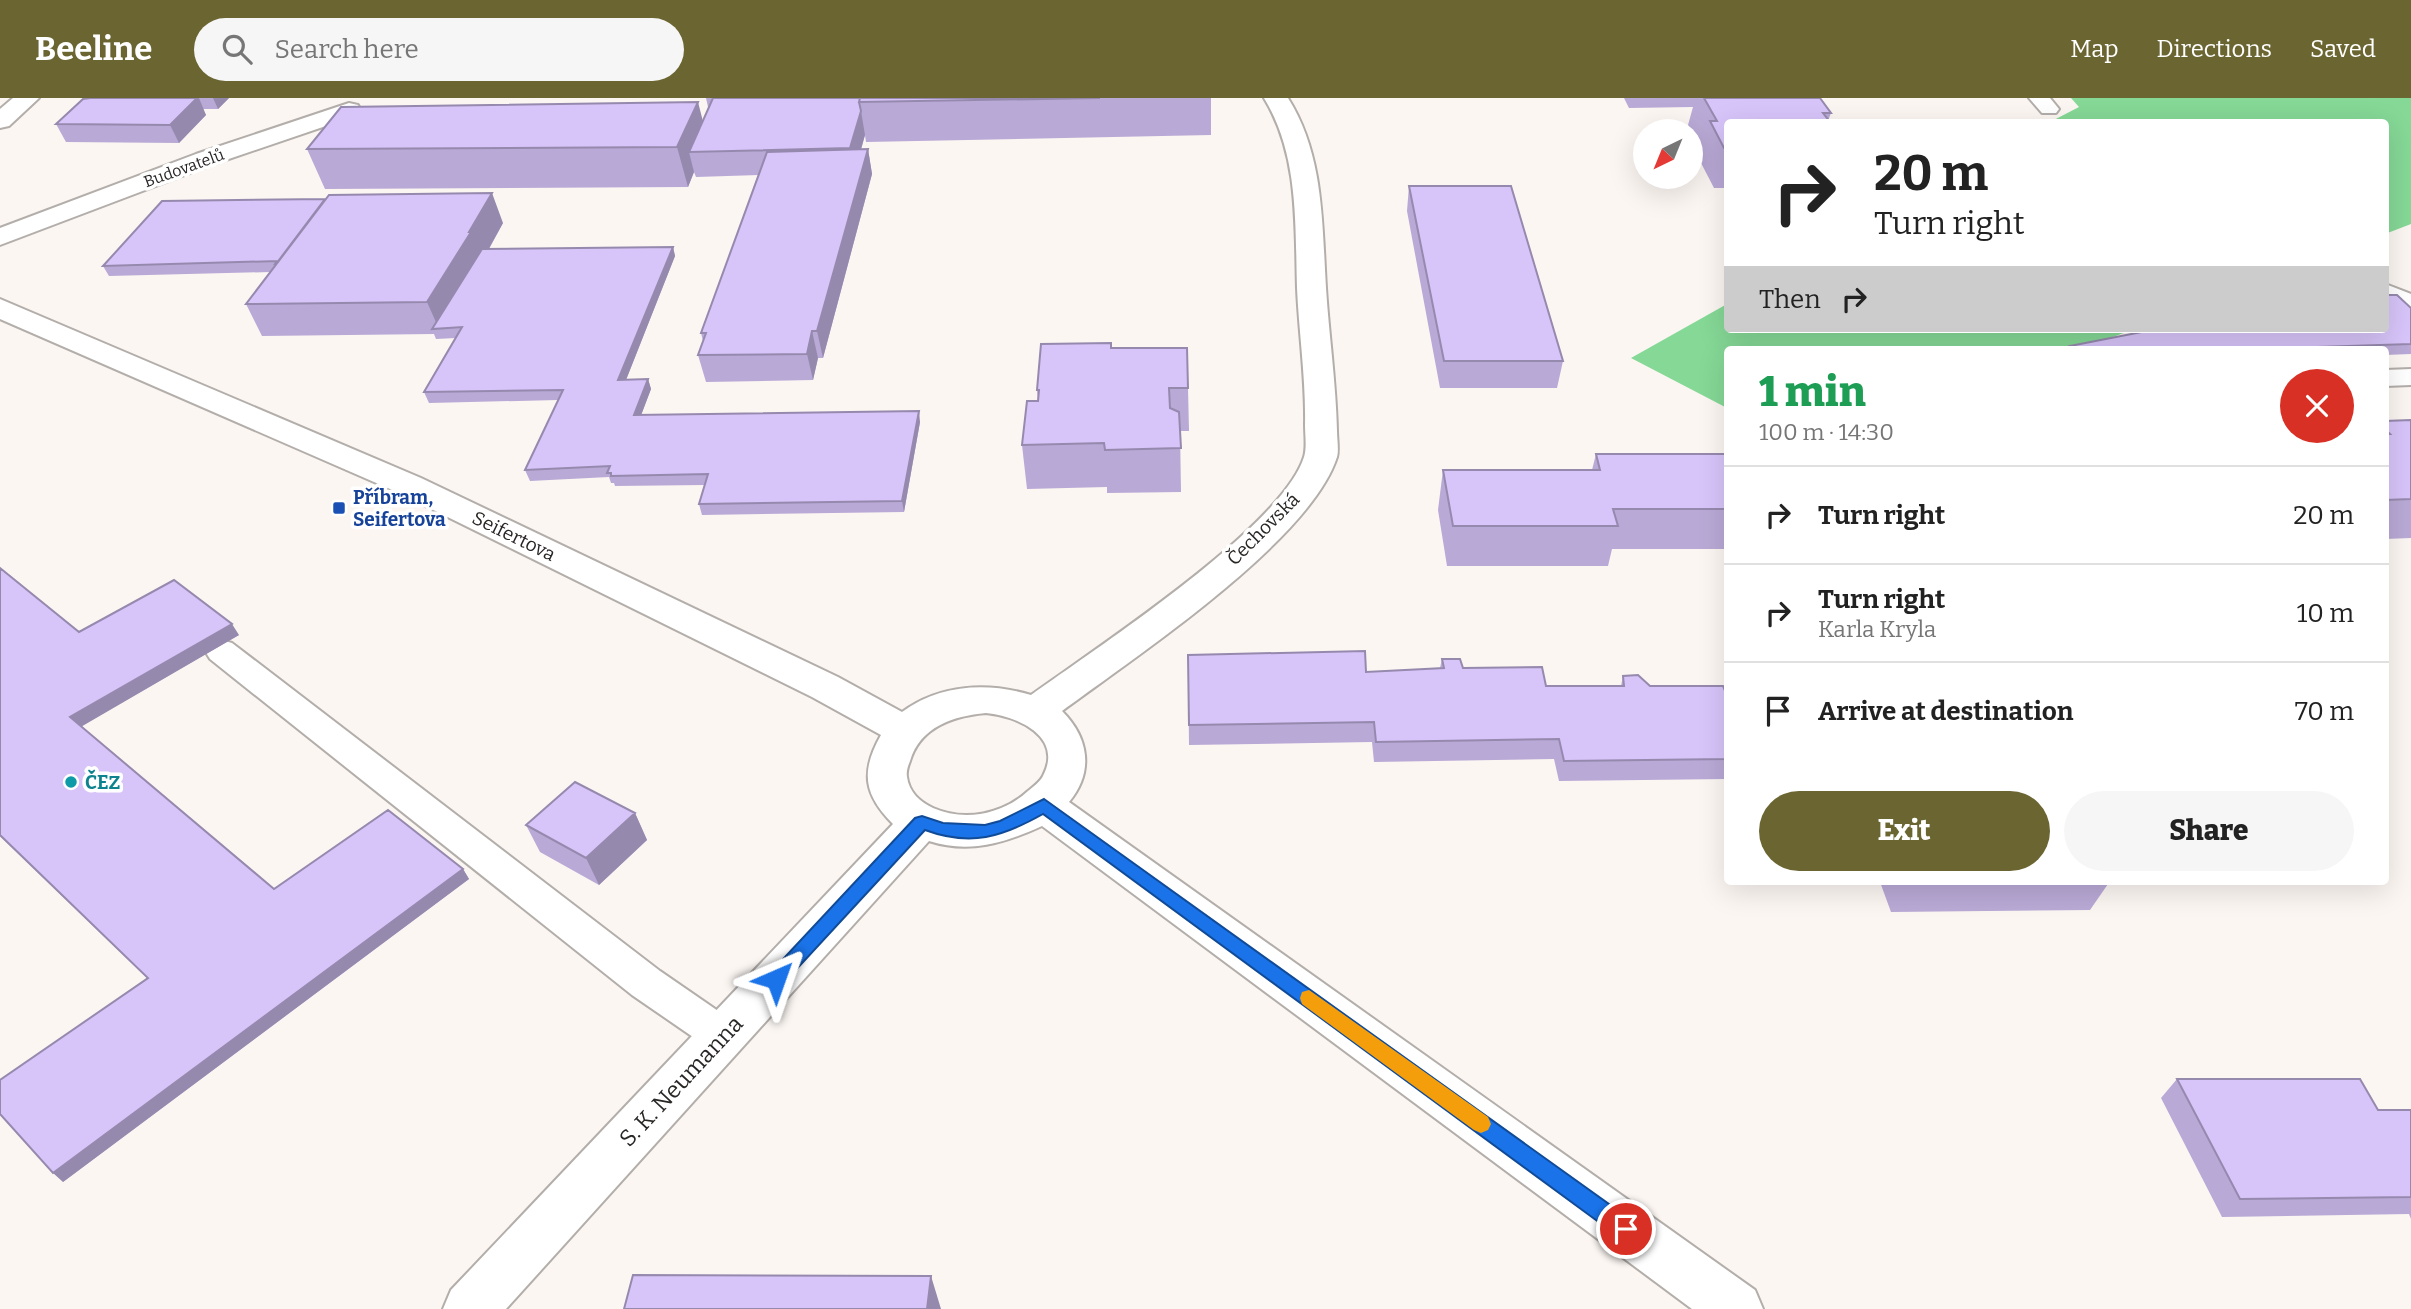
<!DOCTYPE html>
<meta charset="utf-8">
<style>
:root{--surface:#fff;--page:#f6f6f6;--text:#222;--muted:#767676;--line:#e0e0e0;--accent:#6b6531}
body{margin:0;font-family:Bitter,serif;background:var(--page);color:var(--text);height:100vh;display:flex;flex-direction:column;font-size:26px;white-space:nowrap}
*{box-sizing:border-box;margin:0}
p{font-size:23px;color:var(--muted)}
.icon{flex:none;width:38px;height:38px;fill:none;stroke:currentColor;stroke-width:2;stroke-linecap:round;stroke-linejoin:round}
.map{position:relative;flex:1;overflow:hidden}
.details{position:absolute;left:1724px;top:248px;width:665px;height:539px;display:flex;flex-direction:column;background:var(--surface);border-radius:7px;box-shadow:0 7px 28px #0002}
.details>*{flex:none}
.guide{position:absolute;left:1724px;top:21px;width:665px;height:214px;border-radius:7px;box-shadow:0 7px 28px #0002;background:#fff;color:var(--text);overflow:hidden}
.needle{width:46px;rotate:223deg}
.controls{position:absolute;left:1633px;top:21px;display:grid;gap:14px}
.controls a{display:grid;place-items:center;width:70px;height:70px;border-radius:50%;background:var(--surface);box-shadow:0 7px 28px #0002;font-size:35px}
.pin{position:absolute;display:grid;place-items:center;width:60px;height:60px;color:#fff;margin:-30px;border:4px solid #fff;border-radius:50%;box-shadow:0 2px 7px #0007}
.me{position:absolute;width:77px;margin:-38px;rotate:43deg;stroke-linejoin:round;filter:drop-shadow(0 0 5px #0008)}
.turn{display:flex;align-items:center;gap:24px;height:147px;padding:0 35px;font-size:32px}
.turn .icon{width:91px;height:91px;stroke-width:2.5}
.turn b{display:block;font-size:49px;line-height:60px}
.then{display:flex;align-items:center;height:66px;padding:0 35px;background:#0003;gap:14px;font-size:26px}
.round{display:grid;place-items:center;flex:none;width:74px;height:74px;border-radius:37px;background:var(--page)}
.head{display:flex;align-items:center;justify-content:space-between;height:119px;padding:0 35px}
h1{font-size:42px;font-weight:800;line-height:52px;color:#1e9e55}
.action{display:flex;gap:14px;margin-top:auto;padding:14px 35px}
.action a{flex:1;height:80px;border-radius:42px;background:var(--accent);color:#fff;font-size:28px;font-weight:800;line-height:80px;text-align:center}
.action a+a{background:var(--page);color:var(--text)}
ul{padding:0;list-style:none}
li{display:flex;align-items:center;gap:21px;height:98px;padding:0 35px;border-top:2px solid var(--line)}
li div{flex:1}
li b{display:block;font-size:26px}
li em{font-style:normal}
header{display:flex;align-items:center;gap:42px;box-sizing:border-box;height:98px;padding:0 35px;background:var(--accent);color:#fff}
header strong{font-size:33px}
nav{display:flex;gap:38px;margin-inline-start:auto;font-size:24px}
.search{width:490px;height:63px;background:var(--page);display:flex;align-items:center;gap:18px;box-sizing:border-box;padding:0 24px;border-radius:38px;color:var(--muted);font-size:26px}
.map>svg:first-child{display:block}
.forest{fill:#85d896}
.lines{fill:none;stroke-linecap:round;stroke-linejoin:round}
.lane-casing{stroke:#b3aeaa;stroke-width:4}
.street-casing{stroke:#b3aeaa;stroke-width:4}
.lane{fill:#fff;fill-rule:evenodd}
.street{fill:#fff;fill-rule:evenodd}
.wall{fill:#b9a9d6}
.shaded-wall{fill:#9689ae}
.building{fill:#d7c4f9;stroke:#9689ae;stroke-width:2}
.route{fill:#1a73e8;stroke:#114b97;stroke-width:2}
.slow{fill:#f59e0b}
.transit-dot{fill:#1a4fb4;stroke:#fff;stroke-width:2.5}
.culture-dot{fill:#0f9aa8;stroke:#fff;stroke-width:2.5}
.labels{text-anchor:middle;dominant-baseline:central;stroke-width:7;stroke-linejoin:round;paint-order:stroke}
.far-street-label{font-size:16px;fill:#292725;stroke:#fff}
.transit-label{font-size:19px;font-weight:bold;fill:#164399;stroke:#fff;text-anchor:start}
.street-label{font-size:19px;fill:#292725;stroke:#fff}
.culture-label{font-size:19px;font-weight:bold;fill:#0d838f;stroke:#fff;text-anchor:start}
.near-street-label{font-size:23px;fill:#292725;stroke:#fff}
</style>
<header>
<strong>Beeline</strong>
<div class="search"><svg class="icon" aria-label="search" viewBox="0 0 24 24"><circle cx="10" cy="10" r="6"/><path d="M15 15l6 6"/></svg>Search here</div>
<nav><a>Map</a><a>Directions</a><a>Saved</a></nav>
</header>
<div class="map">
<svg width="2411" height="1211" viewBox="0 0 2411 1211">
<rect width="100%" height="100%" fill="#fbf6f2"/>
<!-- forest -->
<path class="forest" d="M 2071,0 L 2411,0 L 2411,126 L 2385,136 L 2385,24 L 2050,24 L 2079,9 Z
M 1727,206 L 1727,231 L 2134,231 L 2079,252 L 1727,252 L 1727,310 L 1631,260 Z"/>
<g class="lines">
<defs>
<path id="lane" d="M 2029,0 L 2050,0 L 2059,11 L 2056,15 L 2042,15 Z
M 2411,271 L 2411,287 L 2385,288 L 2385,272 Z
M 221,542 L 232,545 L 660,873 L 737,926 L 743,938 L 737,950 L 723,955 L 709,950 L 632,897 L 210,561 L 205,553 L 210,545 Z"/>
<path id="street" d="M 13,0 L 39,0 L 9,28 L 0,30 L 0,11 Z
M 1264,0 L 1288,0 C 1324,57 1322,125 1326,190 C 1329,238 1336,285 1337,333 C 1337,341 1339,352 1337,359 C 1310,443 1135,559 1062,613 C 1089,640 1094,674 1069,704 L 1755,1192 L 1763,1211 L 1692,1211 L 1042,728 C 1005,745 969,756 929,743 L 506,1211 L 443,1211 L 451,1192 L 893,726 C 864,697 860,674 881,637 L 812,599 L 397,394 L 0,221 L 0,201 L 421,380 L 838,579 L 902,614 C 940,586 988,584 1031,597 C 1095,551 1282,429 1304,359 C 1307,350 1305,337 1305,327 C 1306,281 1299,236 1297,190 C 1295,125 1299,57 1264,0 ZM 986,615 C 1017,618 1064,638 1043,678 C 1040,684 1033,689 1028,693 C 1003,716 965,724 933,710 C 920,704 909,694 907,679 C 906,673 908,668 910,663 C 920,629 953,618 986,615 Z
M 349,5 L 358,7 L 361,12 L 358,17 L 214,66 L 0,147 L 0,130 L 196,56 Z
M 2388,187 L 2411,196 L 2411,216 L 2385,206 L 2385,188 Z"/>
</defs>
<!-- lane casing -->
<use href="#lane" class="lane-casing"/>
<!-- street casing -->
<use href="#street" class="street-casing"/>
<!-- lane -->
<use href="#lane" class="lane"/>
<!-- street -->
<use href="#street" class="street"/>
</g>
<!-- wall -->
<path class="wall" d="M 90,0 L 229,0 L 218,11 L 204,11 L 203,12 L 206,17 L 179,45 L 66,44 L 56,26 Z
M 706,0 L 1211,0 L 1211,37 L 866,44 L 865,37 L 861,52 L 868,51 L 872,76 L 823,260 L 818,260 L 813,282 L 706,284 L 698,257 L 703,243 L 701,235 L 759,77 L 696,79 L 694,74 L 688,89 L 325,91 L 307,51 L 703,23 L 709,9 L 708,9 Z
M 1624,0 L 1820,0 L 1831,15 L 1828,23 L 1727,24 L 1727,90 L 1714,90 L 1700,63 L 1702,53 L 1688,27 L 1693,9 L 1629,10 Z
M 1409,88 L 1563,263 L 1557,290 L 1440,290 L 1407,113 Z
M 503,125 L 489,151 L 673,149 L 675,158 L 626,282 L 648,281 L 651,291 L 641,317 L 920,324 L 904,414 L 702,417 L 699,406 L 705,387 L 615,388 L 614,385 L 611,385 L 609,379 L 530,383 L 525,372 L 558,302 L 429,305 L 424,294 L 456,240 L 436,241 L 434,236 L 262,238 L 246,206 L 270,174 L 109,178 L 103,168 Z
M 2411,210 L 2411,256 L 2385,257 L 2385,252 L 2058,252 Z
M 1111,250 L 1188,290 L 1189,333 L 1180,333 L 1181,394 L 1107,395 L 1107,389 L 1027,391 L 1022,347 L 1038,303 L 1037,292 Z
M 2411,322 L 2411,440 L 2385,441 L 2385,323 Z
M 1596,356 L 1727,356 L 1727,451 L 1612,451 L 1608,468 L 1447,468 L 1438,412 L 1443,372 L 1592,372 Z
M 0,470 L 79,534 L 239,537 L 81,628 L 274,791 L 463,771 L 469,781 L 63,1084 L 147,880 L 0,738 Z
M 1188,557 L 1366,574 L 1440,570 L 1442,561 L 1463,570 L 1546,588 L 1621,588 L 1623,578 L 1650,588 L 1727,598 L 1727,681 L 1559,683 L 1554,661 L 1374,664 L 1372,644 L 1189,647 Z
M 635,715 L 647,742 L 599,787 L 540,754 L 526,727 Z
M 1880,784 L 2259,784 L 2108,786 L 2090,812 L 1891,814 Z
M 2177,981 L 2378,1012 L 2411,1012 L 2411,1121 L 2409,1116 L 2222,1119 L 2161,1000 Z"/>
<!-- shaded-wall -->
<path class="shaded-wall" d="M 190,0 L 199,0 L 206,17 L 179,45 L 170,27 Z
M 213,0 L 229,0 L 218,11 Z
M 698,4 L 708,43 L 689,54 L 694,74 L 688,89 L 677,49 Z
M 861,13 L 865,37 L 854,75 L 850,50 Z
M 868,51 L 872,76 L 823,260 L 817,233 Z
M 492,95 L 503,125 L 482,163 L 439,231 L 427,204 Z
M 673,149 L 675,158 L 622,292 L 618,282 Z
M 812,233 L 818,260 L 813,282 L 807,256 Z
M 648,281 L 651,291 L 637,328 L 634,317 Z
M 919,313 L 920,324 L 904,414 L 902,403 Z
M 232,526 L 239,537 L 79,630 L 70,619 Z
M 635,715 L 647,742 L 599,787 L 586,760 Z
M 463,771 L 469,781 L 63,1084 L 53,1075 Z
M 931,1178 L 941,1211 L 927,1211 Z"/>
<!-- building -->
<path class="building" d="M 90,0 L 197,0 L 170,27 L 56,26 L 83,1 Z
M 713,0 L 860,0 L 859,4 L 861,13 L 850,50 L 689,54 Z
M 860,0 L 1100,0 L 859,4 Z
M 1704,0 L 1820,0 L 1831,15 L 1823,15 L 1830,24 L 1727,24 L 1727,50 L 1724,50 L 1710,23 L 1717,23 Z
M 698,4 L 677,49 L 307,51 L 341,9 Z
M 868,51 L 817,233 L 812,233 L 807,256 L 698,257 L 706,235 L 701,235 L 767,54 Z
M 1409,88 L 1511,88 L 1563,263 L 1444,263 Z
M 492,95 L 469,134 L 471,134 L 427,204 L 246,206 L 329,97 Z
M 325,101 L 276,166 L 275,166 L 277,163 L 103,168 L 162,103 Z
M 673,149 L 618,282 L 648,281 L 634,317 L 919,313 L 902,403 L 699,406 L 708,376 L 611,378 L 611,375 L 607,375 L 610,368 L 525,372 L 563,292 L 424,294 L 462,229 L 432,231 L 482,151 Z
M 2385,197 L 2397,197 L 2411,210 L 2411,246 L 2223,252 L 2058,252 L 2070,248 L 2157,231 L 2385,231 Z
M 1111,245 L 1111,250 L 1187,250 L 1188,290 L 1169,290 L 1170,310 L 1179,314 L 1181,350 L 1105,352 L 1104,345 L 1022,347 L 1027,303 L 1038,303 L 1039,292 L 1037,292 L 1041,246 Z
M 2411,322 L 2411,401 L 2385,402 L 2385,336 L 2390,336 L 2385,331 L 2385,323 Z
M 1596,356 L 1727,356 L 1727,411 L 1613,411 L 1618,428 L 1453,428 L 1443,372 L 1600,372 Z
M 0,470 L 79,534 L 174,482 L 232,526 L 70,619 L 274,791 L 388,712 L 463,771 L 53,1075 L 0,1016 L 0,982 L 148,880 L 0,737 Z
M 1365,553 L 1366,574 L 1444,570 L 1442,561 L 1460,561 L 1463,570 L 1542,569 L 1546,588 L 1624,588 L 1623,578 L 1638,577 L 1650,588 L 1723,588 L 1727,598 L 1727,661 L 1564,663 L 1559,641 L 1376,644 L 1374,624 L 1189,627 L 1188,557 Z
M 575,684 L 635,715 L 586,760 L 526,727 Z
M 2177,981 L 2360,981 L 2378,1012 L 2411,1012 L 2411,1099 L 2240,1101 Z
M 633,1177 L 931,1178 L 927,1211 L 624,1211 Z"/>
<!-- route -->
<path class="route" d="M 1044,701 L 1634,1124 L 1637,1131 L 1634,1139 L 1626,1142 L 1619,1139 L 1043,716 C 1002,739 971,749 925,732 L 782,887 L 776,889 L 769,887 L 766,881 L 769,876 L 915,720 L 922,718 L 943,725 L 985,727 L 1000,723 Z"/>
<!-- slow -->
<path class="slow" d="M 1309,892 L 1488,1019 L 1491,1026 L 1488,1032 L 1481,1035 L 1474,1032 L 1302,906 L 1300,900 L 1302,894 Z"/>
<!-- markers -->
<rect class="transit-dot" x="332" y="403" width="14" height="14" rx="3.5"/>
<circle class="culture-dot" cx="71" cy="684" r="7"/>
<g class="labels">
<!-- far-street labels -->
<g class="far-street-label">
<text transform="translate(184 70) rotate(-20)">Budovatelů</text>
</g>
<!-- transit labels -->
<g class="transit-label">
<text x="353" y="399">Příbram,<tspan x="353" dy="22">Seifertova</tspan></text>
</g>
<!-- street labels -->
<g class="street-label">
<text transform="translate(1263 431) rotate(-45)">Čechovská</text>
<text transform="translate(514 438) rotate(26)">Seifertova</text>
</g>
<!-- culture labels -->
<g class="culture-label">
<text x="85" y="684">ČEZ</text>
</g>
<!-- near-street labels -->
<g class="near-street-label">
<text transform="translate(681 983) rotate(-47)">S. K. Neumanna</text>
</g>
</g>
</svg>
<div class="controls">
<a><svg class="needle" viewBox="-14 -14 28 28"><path d="M0-13l5 13h-10z" fill="#e53935"/><path d="M0 13l5-13h-10z" fill="#767676"/></svg></a>
</div>
<div class="pin" style="left:1626px;top:1131px;background:#d93025"><svg class="icon" aria-label="arrive" viewBox="0 0 24 24"><path d="M6 21V4h12l-3 4 3 4H6"/></svg></div>
<svg class="me" style="left:776px;top:881px" viewBox="-20 -20 40 40"><path d="M0-17L14 15 0 8-14 15z" fill="#1a73e8" stroke="#fff" stroke-width="4"/></svg>
<div class="guide">
<div class="turn"><svg class="icon" aria-label="right" viewBox="0 0 24 24"><path d="M7 20v-9h11M14 6l5 5-5 5"/></svg><div><b>20 m</b>Turn right</div></div>
<div class="then">Then<svg class="icon" aria-label="right" viewBox="0 0 24 24"><path d="M7 20v-9h11M14 6l5 5-5 5"/></svg></div>
</div>
<section class="details">
<div class="head"><div><h1>1 min</h1><p>100 m · 14:30</p></div><a class="round" style="background:#d93025;color:#fff"><svg class="icon" aria-label="close" viewBox="0 0 24 24"><path d="M6 6l12 12M18 6L6 18"/></svg></a></div>
<ul>
<li><svg class="icon" aria-label="right" viewBox="0 0 24 24"><path d="M7 20v-9h11M14 6l5 5-5 5"/></svg><div><b>Turn right</b></div><em>20 m</em></li>
<li><svg class="icon" aria-label="right" viewBox="0 0 24 24"><path d="M7 20v-9h11M14 6l5 5-5 5"/></svg><div><b>Turn right</b><p>Karla Kryla</p></div><em>10 m</em></li>
<li><svg class="icon" aria-label="arrive" viewBox="0 0 24 24"><path d="M6 21V4h12l-3 4 3 4H6"/></svg><div><b>Arrive at destination</b></div><em>70 m</em></li>
</ul>
<div class="action"><a>Exit</a><a>Share</a></div>
</section>
</div>
